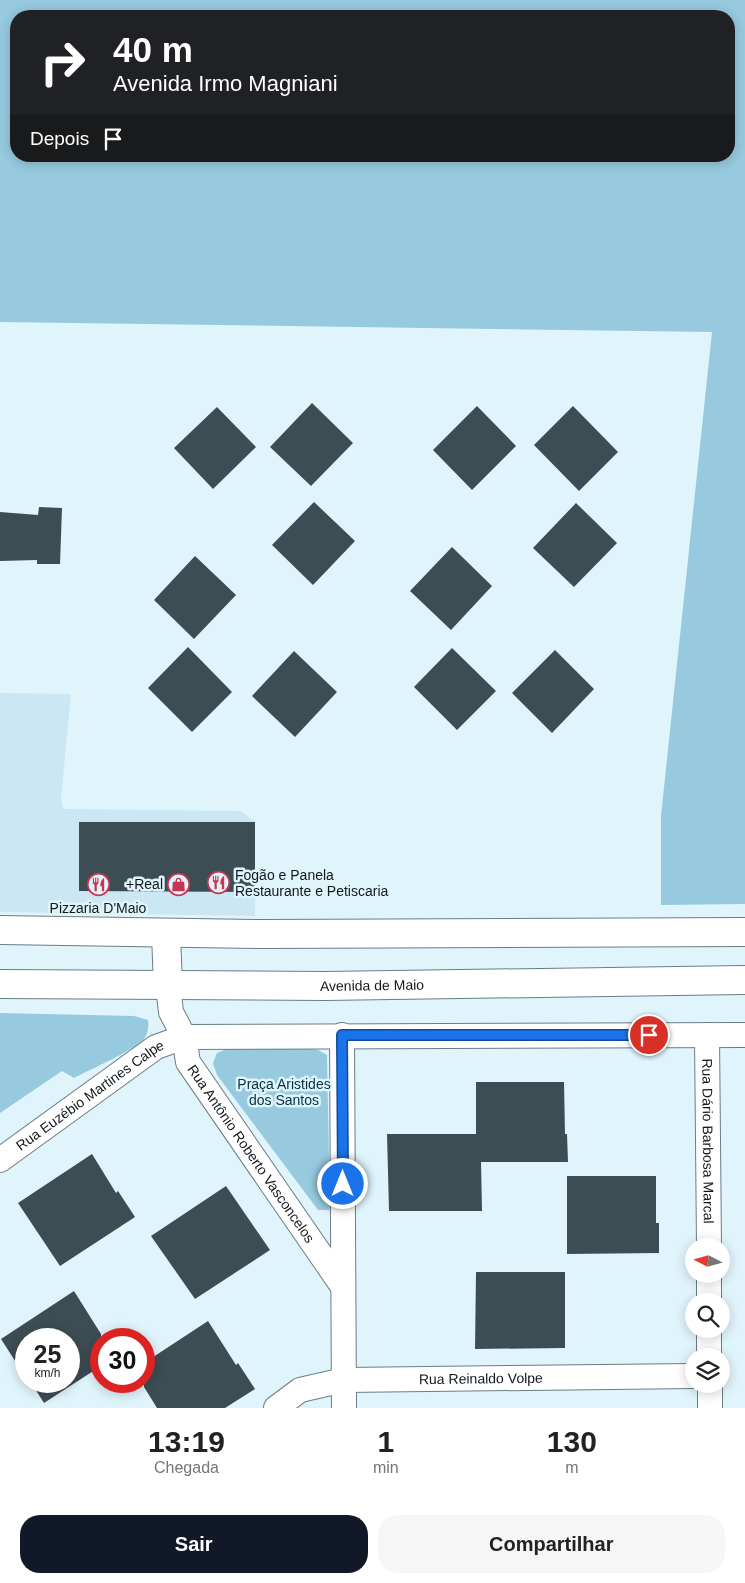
<!DOCTYPE html>
<html lang="pt">
<meta charset="utf-8">
<style>
:root{--surface:#fff;--page:#f6f6f6;--text:#222;--muted:#767676;--accent:#111827}
body{margin:0;font-family:Helvetica,sans-serif;background:var(--page);color:var(--text);height:100vh;display:flex;flex-direction:column;font-size:19px;white-space:nowrap}
*{box-sizing:border-box;margin:0}
p{font-size:16px;color:var(--muted)}
.icon{flex:none;width:28px;height:28px;fill:none;stroke:currentColor;stroke-width:2;stroke-linecap:round;stroke-linejoin:round}
.map{position:relative;height:1408px;overflow:hidden}
.sheet{display:flex;flex-direction:column;background:var(--surface);flex:1}
.sheet>*{flex:none}
.guide{position:absolute;left:10px;top:10px;width:725px;height:152px;border-radius:20px;box-shadow:0 2px 12px #0003;background:#202124;color:#fff;overflow:hidden}
.needle{width:32px;rotate:276deg}
.buttons{position:absolute;left:685px;top:1238px;display:grid;gap:10px}
.buttons a{display:grid;place-items:center;width:45px;height:45px;border-radius:50%;background:var(--surface);box-shadow:0 2px 12px #0003;font-size:25px}
.speed{position:absolute;left:15px;top:1328px;display:flex;gap:10px;font-size:25px;font-weight:700;text-align:center}
.speed>*{display:grid;place-content:center;width:65px;height:65px;border-radius:50%;background:var(--surface);box-shadow:0 2px 12px #0003;line-height:1}
.speed small{font-size:12px;font-weight:400}
.speed .limit{border:8px solid #d22;background:#fff;color:#111}
.pin{position:absolute;display:grid;place-items:center;width:42px;height:42px;color:#fff;margin:-21px;border:2px solid #fff;border-radius:50%;box-shadow:0 1px 5px #0007}
.me{position:absolute;width:55px;margin:-28px;rotate:0deg;stroke-linejoin:round;filter:drop-shadow(0 0 4px #0008)}
.turn{display:flex;align-items:center;gap:18px;height:105px;padding:0 20px;font-size:22px}
.turn .icon{width:65px;height:65px;stroke-width:2.5}
.turn b{display:block;font-size:35px;line-height:42px}
.then{display:flex;align-items:center;height:48px;padding:0 20px;background:#0003;gap:10px;font-size:19px}
.eta{display:flex;justify-content:space-evenly;align-items:center;height:85px;text-align:center}
.eta b{font-size:30px;font-weight:700;line-height:35px}
.action{display:flex;gap:10px;margin-top:auto;padding:10px 20px}
.action a{flex:1;height:58px;border-radius:20px;background:var(--accent);color:#fff;font-size:20px;font-weight:700;line-height:58px;text-align:center}
.action a+a{background:var(--page);color:var(--text)}
.map>svg:first-child{display:block}
.built{fill:#cbe7f3}
.green{fill:#97cadf;fill-rule:evenodd}
.building{fill:#3d4d54}
.lines{fill:none;stroke-linecap:round;stroke-linejoin:round}
.minor-casing{stroke:#6b7d84;stroke-width:26}
.major-casing{stroke:#6b7d84;stroke-width:30}
.minor{stroke:#fff;stroke-width:24}
.major{stroke:#fff;stroke-width:28}
.route-casing{stroke:#114b97;stroke-width:12}
.route{stroke:#1a73e8;stroke-width:9}
.labels{text-anchor:middle;dominant-baseline:central;stroke-width:5;stroke-linejoin:round;paint-order:stroke}
.poi-label{font-size:14px;fill:#11181b;stroke:#e0f4fc;text-anchor:start}
.street-label{font-size:14px;fill:#11181b;stroke:#e0f4fc}
.park-label{font-size:14px;fill:#03303e;stroke:#e0f4fc}
</style>
<div class="map">
<svg width="745" height="1408" viewBox="0 0 745 1408">
<rect width="100%" height="100%" fill="#e0f4fc"/>
<!-- built -->
<path class="built" d="M 0,693 L 71,694 L 61,799 L 63,809 L 241,811 L 255,822 L 255,916 L 0,912 Z"/>
<!-- green -->
<path class="green" d="M 0,0 L 745,0 L 745,904 L 661,905 L 661,816 L 712,332 L 0,322 ZM 16,16 L 729,16 L 729,156 L 16,156 Z
M 0,1013 L 134,1016 L 148,1020 C 149,1026 148,1034 144,1039 C 135,1050 89,1070 74,1078 L 62,1071 L 0,1113 Z
M 301,1048 L 318,1050 L 327,1055 L 330,1207 L 329,1210 L 318,1210 L 217,1075 L 213,1063 L 217,1053 L 227,1049 Z"/>
<!-- building -->
<path class="building" d="M 312,403 L 353,443 L 311,486 L 270,447 Z
M 477,406 L 516,446 L 472,490 L 433,450 Z
M 573,406 L 618,452 L 579,491 L 534,445 Z
M 217,407 L 256,447 L 213,489 L 174,448 Z
M 314,502 L 355,541 L 313,585 L 272,545 Z
M 576,503 L 617,543 L 574,587 L 533,548 Z
M 39,507 L 62,508 L 60,564 L 37,564 L 37,560 L 0,561 L 0,512 L 38,515 Z
M 452,547 L 492,586 L 451,630 L 410,591 Z
M 195,556 L 236,595 L 194,639 L 154,600 Z
M 188,647 L 232,692 L 192,732 L 148,688 Z
M 452,648 L 496,691 L 457,730 L 414,687 Z
M 555,650 L 594,689 L 552,733 L 512,693 Z
M 294,651 L 337,692 L 295,737 L 252,696 Z
M 79,822 L 255,822 L 255,892 L 79,891 Z
M 476,1082 L 564,1082 L 565,1134 L 567,1134 L 568,1162 L 481,1162 L 482,1211 L 389,1211 L 387,1134 L 476,1134 Z
M 92,1154 L 116,1193 L 118,1191 L 135,1217 L 60,1266 L 18,1203 Z
M 567,1176 L 656,1176 L 656,1223 L 659,1223 L 659,1253 L 567,1254 Z
M 226,1186 L 270,1250 L 195,1299 L 151,1236 Z
M 476,1272 L 565,1272 L 565,1348 L 475,1349 Z
M 74,1291 L 101,1334 L 101,1366 L 44,1403 L 30,1381 L 69,1381 L 69,1339 L 26,1339 L 26,1378 L 1,1339 Z
M 208,1321 L 236,1365 L 238,1363 L 255,1389 L 225,1408 L 157,1408 L 144,1387 L 144,1363 Z"/>
<g class="lines">
<defs>
<g id="minor">
<path id="s1" d="M 168,986 L 171,1012 L 184,1037 L 188,1062 L 343,1287"/>
<path d="M 342,1035 L 344,1408"/>
<path id="s2" d="M 707,1035 L 709,1246"/>
<path id="s3" d="M 0,1160 L 156,1047 L 184,1037 L 745,1035"/>
<path d="M 709,1274 L 709,1301"/>
<path d="M 709,1329 L 709,1356"/>
<path d="M 710,1384 L 710,1408"/>
<path id="s4" d="M 276,1408 L 300,1390 L 344,1380 L 694,1376"/>
</g>
<g id="major">
<path d="M 0,930 L 262,934 L 745,932"/>
<path d="M 166,934 L 168,986"/>
<path id="s5" d="M 0,984 L 325,986 L 745,980"/>
</g>
</defs>
<!-- minor casing -->
<use href="#minor" class="minor-casing"/>
<!-- major casing -->
<use href="#major" class="major-casing"/>
<!-- minor -->
<use href="#minor" class="minor"/>
<!-- major -->
<use href="#major" class="major"/>
</g>
<g class="lines">
<defs>
<path id="route" d="M 343,1184 L 342,1035 L 649,1035"/>
</defs>
<!-- route casing -->
<use href="#route" class="route-casing"/>
<!-- route -->
<use href="#route" class="route"/>
</g>
<!-- icons -->
<defs>
<symbol id="restaurant-ring" viewBox="-11 -11 22 22"><circle r="9.5" fill="#e0f4fc" stroke="#c63651" stroke-width="1.5"/><path d="M-5-6h1v4h1v-4h1v4h1v-4h1v5L-1.5 .5V6h-2V.5L-5-1ZM5-6V6H3V1.5H1.5Q1.5-4 5-6Z" fill="#c63651"/></symbol>
<symbol id="shop-ring" viewBox="-11 -11 22 22"><circle r="9.5" fill="#e0f4fc" stroke="#c63651" stroke-width="1.5"/><path d="M-5-2.5h2.3a2.7 3.5 0 0 1 5.4 0H5L5.5 6h-11ZM-1.5-2.5h3a1.5 2.3 0 0 0-3 0Z" fill="#c63651"/></symbol>
</defs>
<g fill-rule="evenodd">
<use href="#restaurant-ring" x="206" y="870" width="25" height="25"/>
<use href="#shop-ring" x="166" y="872" width="25" height="25"/>
<use href="#restaurant-ring" x="86" y="872" width="25" height="25"/>
</g>
<g class="labels">
<!-- poi labels -->
<g class="poi-label">
<text x="235" y="875">Fogão e Panela<tspan x="235" dy="16">Restaurante e Petiscaria</tspan></text>
<text x="163" y="884" text-anchor="end">+Real</text>
<text x="98" y="908" text-anchor="middle">Pizzaria D'Maio</text>
</g>
<!-- street labels -->
<g class="street-label">
<text stroke="none"><textPath href="#s5" startOffset="372">Avenida de Maio</textPath></text>
<text stroke="none"><textPath href="#s3" startOffset="111">Rua Euzébio Martines Calpe</textPath></text>
<text stroke="none"><textPath href="#s2" startOffset="106">Rua Dário Barbosa Marcal</textPath></text>
<text stroke="none"><textPath href="#s1" startOffset="191">Rua Antônio Roberto Vasconcelos</textPath></text>
<text stroke="none"><textPath href="#s4" startOffset="212">Rua Reinaldo Volpe</textPath></text>
</g>
<!-- park labels -->
<g class="park-label">
<text x="284" y="1084">Praça Aristides<tspan x="284" dy="16">dos Santos</tspan></text>
</g>
</g>
</svg>
<div class="buttons">
<a><svg class="needle" viewBox="-14 -14 28 28"><path d="M0-13l5 13h-10z" fill="#e53935"/><path d="M0 13l5-13h-10z" fill="#767676"/></svg></a>
<a><svg class="icon" aria-label="search" viewBox="0 0 24 24"><circle cx="10" cy="10" r="6"/><path d="M15 15l6 6"/></svg></a>
<a><svg class="icon" aria-label="layers" viewBox="0 0 24 24"><path d="M12 4l9 5-9 5-9-5zM3 14l9 5 9-5"/></svg></a>
</div>
<div class="speed"><div>25<small>km/h</small></div><div class="limit">30</div></div>
<div class="pin" style="left:649px;top:1035px;background:#d93025"><svg class="icon" aria-label="arrive" viewBox="0 0 24 24"><path d="M6 21V4h12l-3 4 3 4H6"/></svg></div>
<svg class="me" style="left:343px;top:1184px" viewBox="-20 -20 40 40"><circle r="17" fill="#1a73e8" stroke="#fff" stroke-width="3"/><path d="M0-11L8 9 0 5-8 9z" fill="#fff"/></svg>
<div class="guide">
<div class="turn"><svg class="icon" aria-label="right" viewBox="0 0 24 24"><path d="M7 20v-9h11M14 6l5 5-5 5"/></svg><div><b>40 m</b>Avenida Irmo Magniani</div></div>
<div class="then">Depois<svg class="icon" aria-label="arrive" viewBox="0 0 24 24"><path d="M6 21V4h12l-3 4 3 4H6"/></svg></div>
</div>
</div>
<section class="sheet">
<div class="eta">
<div><b>13:19</b><p>Chegada</p></div>
<div><b>1</b><p>min</p></div>
<div><b>130</b><p>m</p></div>
</div>
<div class="action"><a>Sair</a><a>Compartilhar</a></div>
</section>
